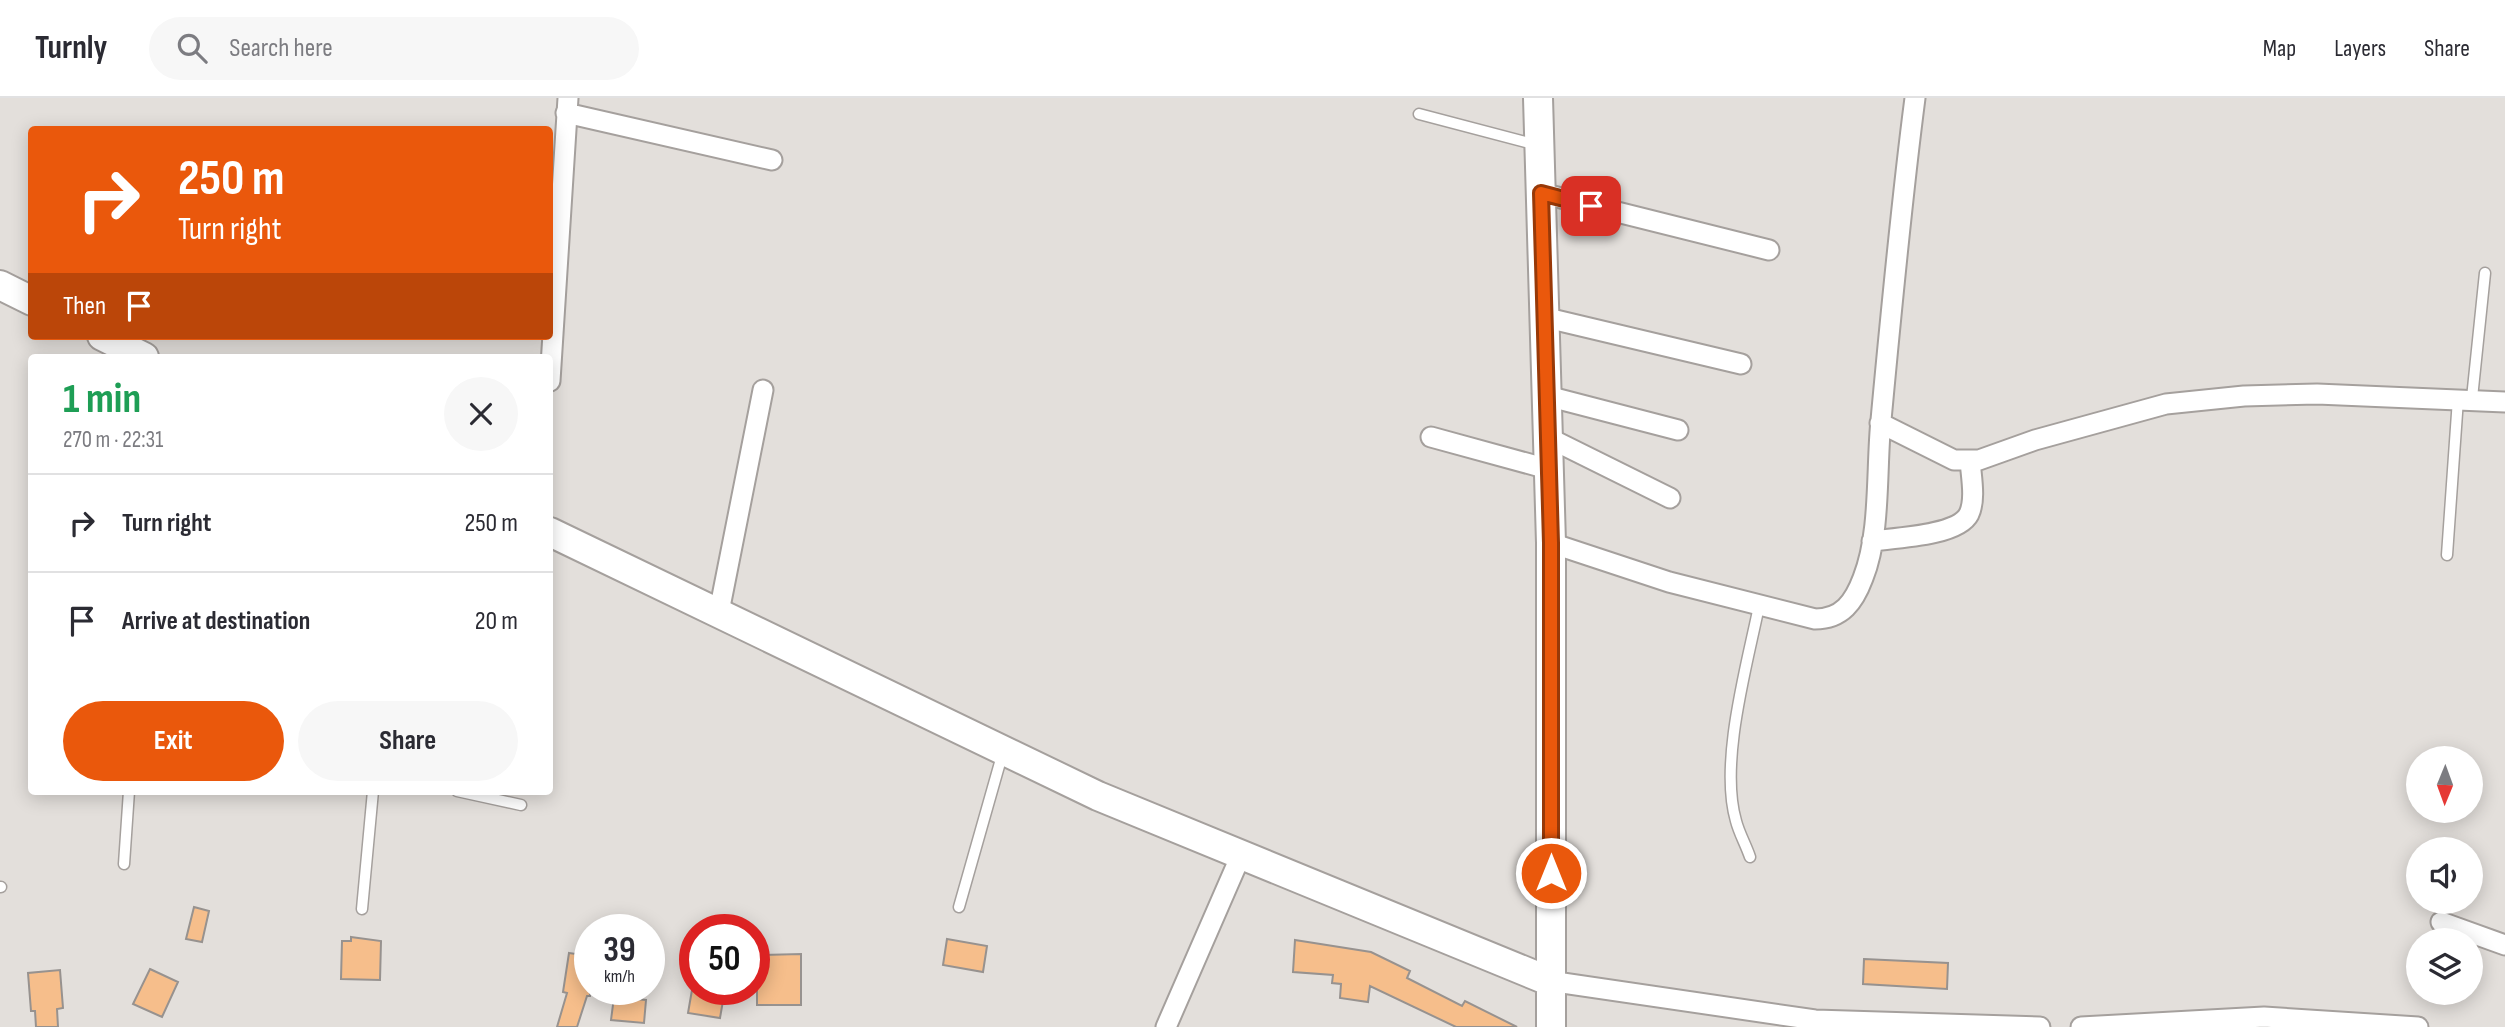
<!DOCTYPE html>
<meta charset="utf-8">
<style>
:root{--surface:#fff;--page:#f7f7f7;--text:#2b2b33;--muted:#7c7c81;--line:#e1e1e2;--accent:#ea580c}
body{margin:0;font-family:"Sofia Sans Condensed",sans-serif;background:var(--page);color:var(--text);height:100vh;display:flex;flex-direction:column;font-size:26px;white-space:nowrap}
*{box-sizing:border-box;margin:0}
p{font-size:23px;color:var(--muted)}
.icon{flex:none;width:38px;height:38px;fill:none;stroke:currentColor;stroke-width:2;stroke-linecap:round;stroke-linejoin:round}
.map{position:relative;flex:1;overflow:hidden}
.side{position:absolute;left:28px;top:256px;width:525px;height:441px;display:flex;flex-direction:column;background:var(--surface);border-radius:7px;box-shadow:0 4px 18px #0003}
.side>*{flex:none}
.guide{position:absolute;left:28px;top:28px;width:525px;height:214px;border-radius:7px;box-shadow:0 4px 18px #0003;background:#ea580c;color:#fff;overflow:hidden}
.needle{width:46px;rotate:181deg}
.fabs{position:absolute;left:2406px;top:648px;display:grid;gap:14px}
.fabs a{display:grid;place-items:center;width:77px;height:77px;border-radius:50%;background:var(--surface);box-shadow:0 4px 18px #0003;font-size:35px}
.speed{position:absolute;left:574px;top:816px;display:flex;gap:14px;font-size:35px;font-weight:700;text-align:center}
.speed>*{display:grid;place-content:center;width:91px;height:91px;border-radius:50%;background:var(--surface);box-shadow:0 4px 18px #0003;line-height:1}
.speed small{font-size:18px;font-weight:400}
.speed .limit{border:10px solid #d22;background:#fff;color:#111}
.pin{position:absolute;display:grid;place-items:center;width:60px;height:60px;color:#fff;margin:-30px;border-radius:14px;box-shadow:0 4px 10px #0006}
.me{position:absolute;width:77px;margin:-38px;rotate:0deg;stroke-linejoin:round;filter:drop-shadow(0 0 5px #0008)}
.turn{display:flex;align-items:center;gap:24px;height:147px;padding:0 35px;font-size:32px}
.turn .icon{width:91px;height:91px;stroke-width:2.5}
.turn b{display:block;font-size:49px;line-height:60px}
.then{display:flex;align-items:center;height:66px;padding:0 35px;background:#0003;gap:14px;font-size:26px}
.round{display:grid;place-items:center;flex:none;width:74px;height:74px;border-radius:37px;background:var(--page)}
.overview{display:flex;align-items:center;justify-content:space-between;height:119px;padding:0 35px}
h1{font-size:42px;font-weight:700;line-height:52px;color:#1e9e55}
.cta{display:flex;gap:14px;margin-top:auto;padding:14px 35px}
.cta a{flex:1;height:80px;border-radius:42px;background:var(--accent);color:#fff;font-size:28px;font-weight:700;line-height:80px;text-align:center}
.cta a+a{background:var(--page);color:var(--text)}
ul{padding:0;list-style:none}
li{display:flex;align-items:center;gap:21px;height:98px;padding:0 35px;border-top:2px solid var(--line)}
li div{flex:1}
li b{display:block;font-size:26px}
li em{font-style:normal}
header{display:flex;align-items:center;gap:42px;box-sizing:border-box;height:98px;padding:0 35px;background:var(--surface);border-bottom:2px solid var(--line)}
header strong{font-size:33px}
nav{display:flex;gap:38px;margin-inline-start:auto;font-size:24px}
.search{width:490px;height:63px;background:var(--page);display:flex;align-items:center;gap:18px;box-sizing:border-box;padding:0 24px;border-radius:38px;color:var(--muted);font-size:26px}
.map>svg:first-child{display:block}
.building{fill:#f6be8b;stroke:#97928f;stroke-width:2}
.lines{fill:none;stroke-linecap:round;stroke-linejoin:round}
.lane-casing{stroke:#a5a09d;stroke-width:13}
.street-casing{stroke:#a5a09d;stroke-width:23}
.secondary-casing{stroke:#a5a09d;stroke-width:32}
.lane{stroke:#fff;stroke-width:10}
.street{stroke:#fff;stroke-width:19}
.secondary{stroke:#fff;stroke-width:28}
.route-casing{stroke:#983908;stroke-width:18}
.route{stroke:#ea580c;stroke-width:12}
</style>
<header>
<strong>Turnly</strong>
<div class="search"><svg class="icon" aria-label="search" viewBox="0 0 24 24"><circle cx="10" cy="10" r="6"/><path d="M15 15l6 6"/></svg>Search here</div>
<nav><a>Map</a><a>Layers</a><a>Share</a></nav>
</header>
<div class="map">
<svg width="2505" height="929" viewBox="0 0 2505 929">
<rect width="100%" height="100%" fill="#e3dfdb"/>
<!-- building -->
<path class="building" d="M 194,809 L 209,813 L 202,844 L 186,841 Z
M 351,839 L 381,843 L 380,882 L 341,881 L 342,843 L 351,843 Z
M 947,841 L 987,848 L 983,874 L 943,867 Z
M 1295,842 L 1371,854 L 1410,873 L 1407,880 L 1462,908 L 1465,903 L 1517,929 L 1456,929 L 1370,888 L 1368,904 L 1340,900 L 1341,886 L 1332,885 L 1333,877 L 1293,874 Z
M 569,855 L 590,858 L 590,898 L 587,898 L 577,929 L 557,929 L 567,895 L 563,894 Z
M 801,856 L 801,907 L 757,907 L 757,857 Z
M 1864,861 L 1948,865 L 1947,891 L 1863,886 Z
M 150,871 L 178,884 L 162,919 L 133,906 Z
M 60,872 L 63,910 L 57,911 L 58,929 L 36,929 L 35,913 L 31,913 L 28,875 Z
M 692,892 L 724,897 L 720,920 L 688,915 Z
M 614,899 L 646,902 L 644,925 L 611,922 Z"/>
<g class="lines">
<defs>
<path id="lane" d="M 1419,16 L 1537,47
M 2472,300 L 2485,175
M 2447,457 L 2458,301
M 457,693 L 521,707
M 1750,759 C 1746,747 1739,735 1736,723 C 1719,665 1747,567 1759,508
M 124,766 L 129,693
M 0,789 L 1,789
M 959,809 L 1003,654
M 362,811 L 373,693"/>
<path id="street" d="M 566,15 L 772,62
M 1541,95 L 1769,152
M 1543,219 L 1741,266
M 550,283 L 568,0
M 1547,298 L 1678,332
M 1880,325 L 1954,362 L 1979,362 L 2035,342 L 2166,306 L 2244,298 L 2317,296 L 2505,304
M 1431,339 L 1548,371
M 1547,339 L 1670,400
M 1872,443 C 1894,440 1958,438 1969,416 C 1976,401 1971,378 1970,362
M 1551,445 L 1669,484 L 1815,521 C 1842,521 1854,504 1863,480 C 1881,435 1876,371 1881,322 C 1891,215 1901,107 1915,0
M 719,514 L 763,292
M 2441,824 L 2505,847
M 1549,883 L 1815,922 L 2040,929
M 1166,929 L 1241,757
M 2081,929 L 2264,919 L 2418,929"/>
<path id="secondary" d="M 1538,0 L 1551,445 L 1551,929
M 0,187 L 32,203
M 102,238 L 144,259
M 550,434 L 1098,698 L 1549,883"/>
</defs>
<!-- lane casing -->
<use href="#lane" class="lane-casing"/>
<!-- street casing -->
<use href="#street" class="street-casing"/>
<!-- secondary casing -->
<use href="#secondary" class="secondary-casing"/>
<!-- lane -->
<use href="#lane" class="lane"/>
<!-- street -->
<use href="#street" class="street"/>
<!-- secondary -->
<use href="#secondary" class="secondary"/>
</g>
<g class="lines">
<defs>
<path id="route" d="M 1551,775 L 1551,445 L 1541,95 L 1591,108"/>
</defs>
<!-- route casing -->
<use href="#route" class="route-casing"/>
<!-- route -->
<use href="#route" class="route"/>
</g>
</svg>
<div class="fabs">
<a><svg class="needle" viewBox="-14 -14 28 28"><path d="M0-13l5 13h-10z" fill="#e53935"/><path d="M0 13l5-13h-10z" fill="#7c7c81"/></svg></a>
<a><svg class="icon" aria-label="sound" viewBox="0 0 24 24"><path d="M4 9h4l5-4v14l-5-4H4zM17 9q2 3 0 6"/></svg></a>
<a><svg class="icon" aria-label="layers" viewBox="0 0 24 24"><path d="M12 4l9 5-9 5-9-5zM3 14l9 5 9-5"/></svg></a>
</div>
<div class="speed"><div>39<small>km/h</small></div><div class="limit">50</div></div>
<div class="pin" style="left:1591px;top:108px;background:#d93025"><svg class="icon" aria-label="arrive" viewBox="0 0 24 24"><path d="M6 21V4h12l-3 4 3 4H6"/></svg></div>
<svg class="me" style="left:1551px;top:775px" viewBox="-20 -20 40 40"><circle r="17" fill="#ea580c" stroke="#fff" stroke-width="3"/><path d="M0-11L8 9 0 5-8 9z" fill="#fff"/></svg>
<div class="guide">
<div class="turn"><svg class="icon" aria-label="right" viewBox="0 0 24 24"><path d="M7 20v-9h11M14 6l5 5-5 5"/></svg><div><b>250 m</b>Turn right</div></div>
<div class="then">Then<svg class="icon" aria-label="arrive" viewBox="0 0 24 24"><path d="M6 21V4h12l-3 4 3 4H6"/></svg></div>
</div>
<section class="side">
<div class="overview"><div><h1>1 min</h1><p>270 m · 22:31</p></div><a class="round"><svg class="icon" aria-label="close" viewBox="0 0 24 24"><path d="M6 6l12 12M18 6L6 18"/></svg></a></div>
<ul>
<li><svg class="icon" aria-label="right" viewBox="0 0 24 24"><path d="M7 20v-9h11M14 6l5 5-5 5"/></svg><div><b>Turn right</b></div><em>250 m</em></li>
<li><svg class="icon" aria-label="arrive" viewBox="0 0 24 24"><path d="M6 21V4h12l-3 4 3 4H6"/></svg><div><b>Arrive at destination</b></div><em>20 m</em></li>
</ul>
<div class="cta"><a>Exit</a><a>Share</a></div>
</section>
</div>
